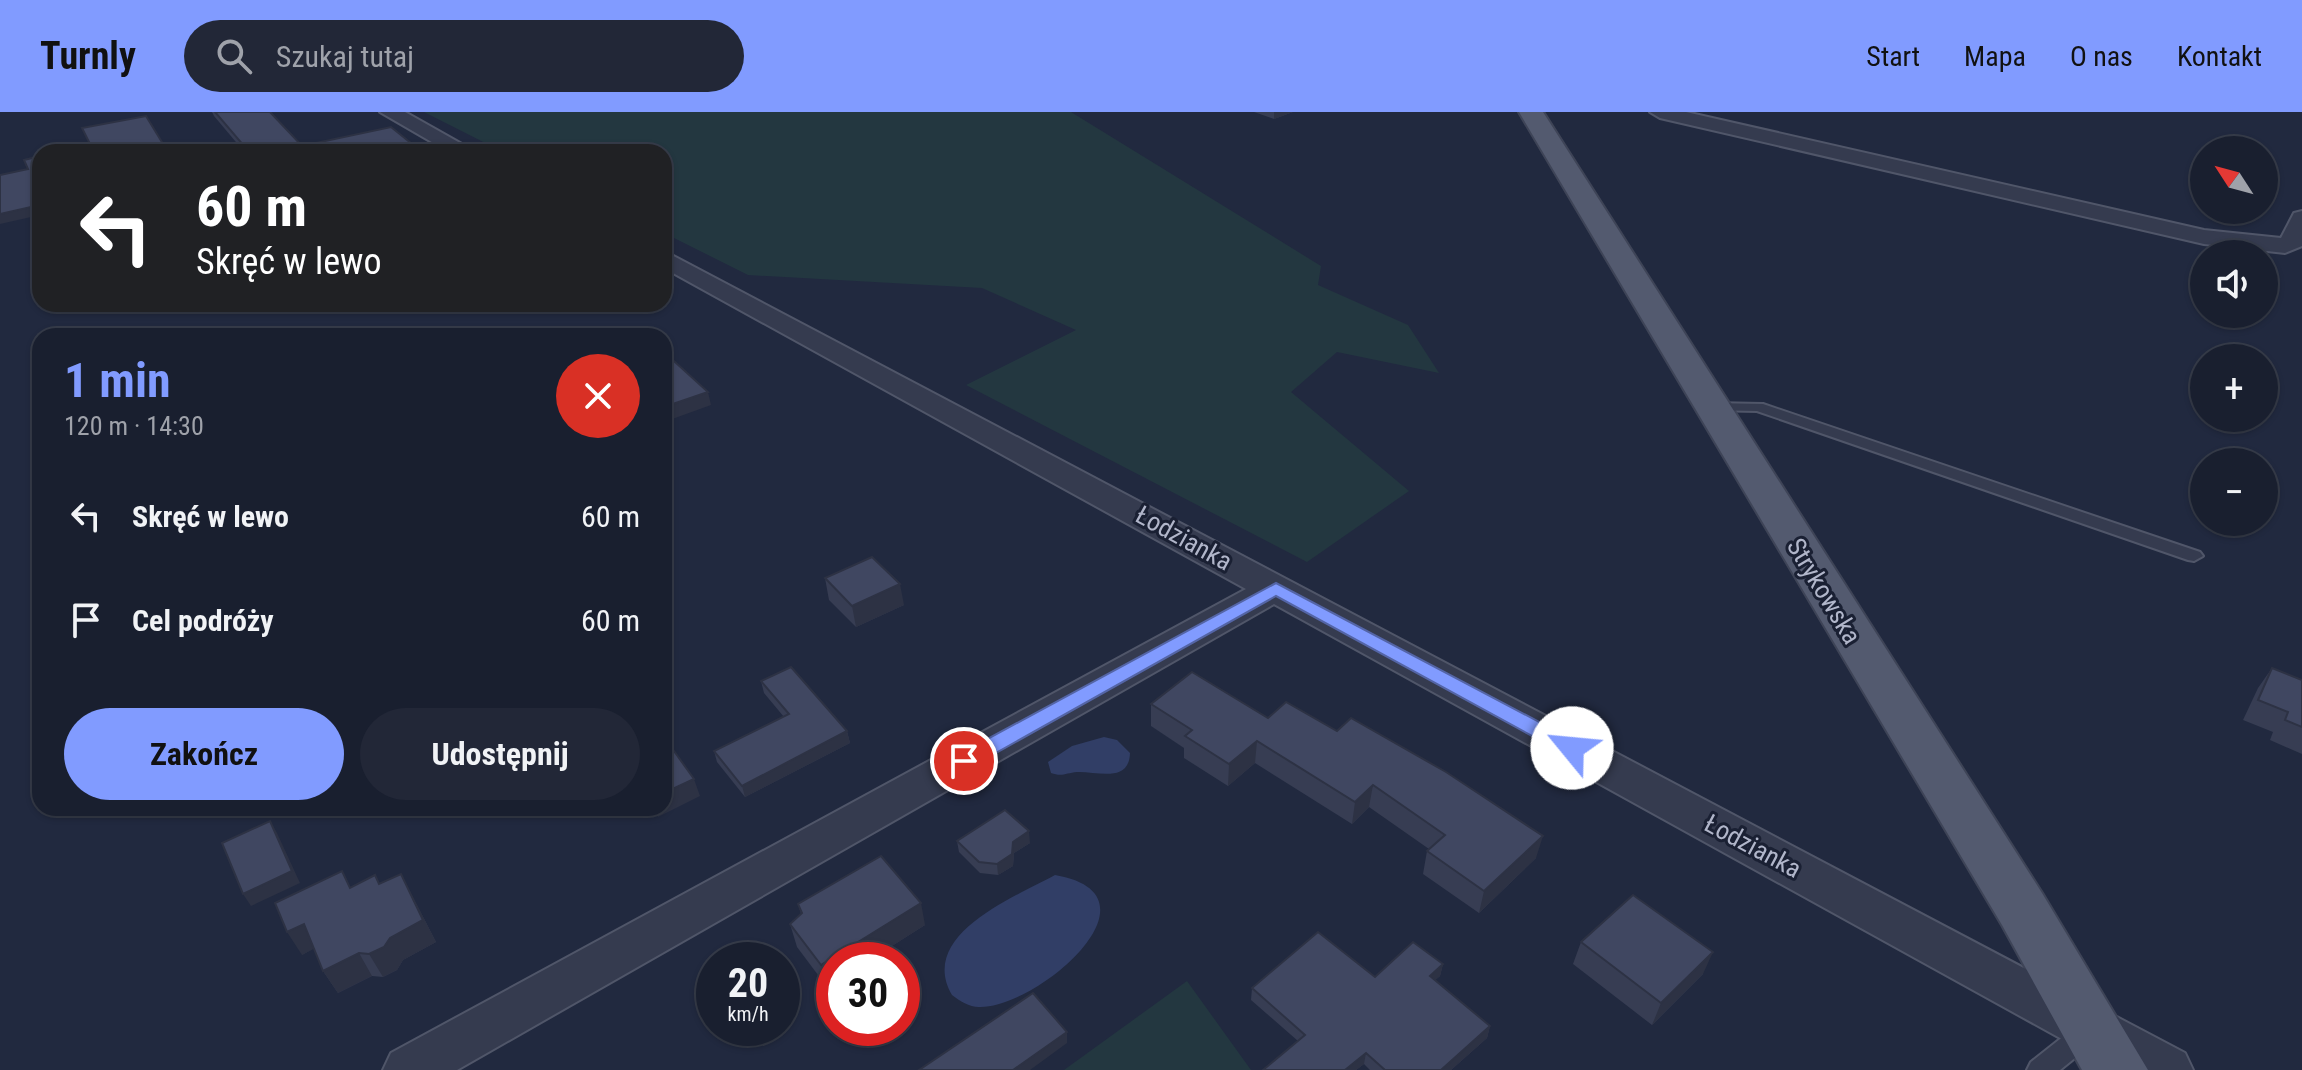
<!DOCTYPE html>
<html lang="pl">
<meta charset="utf-8">
<style>
:root{--surface:#191f2f;--page:#222737;--text:#f1f3f6;--muted:#9fa2aa;--line:#373d4b;--accent:#819bff}
body{margin:0;font-family:"Roboto Condensed",sans-serif;background:var(--page);color:var(--text);height:100vh;display:flex;flex-direction:column;font-size:30px;white-space:nowrap}
*{box-sizing:border-box;margin:0}
p{font-size:26px;color:var(--muted)}
.icon{flex:none;width:44px;height:44px;fill:none;stroke:currentColor;stroke-width:2;stroke-linecap:round;stroke-linejoin:round}
.map{position:relative;flex:1;overflow:hidden}
.sheet{position:absolute;left:32px;top:216px;width:640px;height:488px;display:flex;flex-direction:column;background:var(--surface);border-radius:24px;box-shadow:0 2px 6px #0004,0 0 0 2px var(--line)}
.sheet>*{flex:none}
.guide{position:absolute;left:32px;top:32px;width:640px;height:168px;border-radius:24px;box-shadow:0 2px 6px #0004,0 0 0 2px var(--line);background:#202124;color:#fff;overflow:hidden}
.needle{width:52px;rotate:306deg}
.buttons{position:absolute;left:2190px;top:24px;display:grid;gap:16px}
.buttons a{display:grid;place-items:center;width:88px;height:88px;border-radius:50%;background:var(--surface);box-shadow:0 2px 6px #0004,0 0 0 2px var(--line);font-size:40px}
.speed{position:absolute;left:696px;top:830px;display:flex;gap:16px;font-size:40px;font-weight:700;text-align:center}
.speed>*{display:grid;place-content:center;width:104px;height:104px;border-radius:50%;background:var(--surface);box-shadow:0 2px 6px #0004,0 0 0 2px var(--line);line-height:1}
.speed small{font-size:20px;font-weight:400}
.speed .limit{border:12px solid #d22;background:#fff;color:#111}
.pin{position:absolute;display:grid;place-items:center;width:68px;height:68px;color:#fff;margin:-34px;border:4px solid #fff;border-radius:50%;box-shadow:0 2px 8px #0007}
.me{position:absolute;width:88px;margin:-44px;rotate:298deg;stroke-linejoin:round;filter:drop-shadow(0 0 6px #0008)}
.turn{display:flex;align-items:center;gap:28px;height:168px;padding:0 32px;font-size:36px}
.turn .icon{width:104px;height:104px;stroke-width:2.5}
.turn b{display:block;font-size:56px;line-height:68px}
.round{display:grid;place-items:center;flex:none;width:84px;height:84px;border-radius:42px;background:var(--page)}
.overview{display:flex;align-items:center;justify-content:space-between;height:136px;padding:0 32px}
h1{font-size:48px;font-weight:700;line-height:60px;color:var(--accent)}
.action{display:flex;gap:16px;margin-top:auto;padding:16px 32px}
.action a{flex:1;height:92px;border-radius:48px;background:var(--accent);color:#111;font-size:32px;font-weight:700;line-height:92px;text-align:center}
.action a+a{background:var(--page);color:var(--text)}
ul{padding:0;list-style:none}
li{display:flex;align-items:center;gap:24px;height:104px;padding:0 32px}
li div{flex:1}
li b{display:block;font-size:30px}
li em{font-style:normal}
header{display:flex;align-items:center;gap:48px;box-sizing:border-box;height:112px;padding:0 40px;background:var(--accent);color:#111}
header strong{font-size:38px}
nav{display:flex;gap:44px;margin-inline-start:auto;font-size:28px}
.search{width:560px;height:72px;background:var(--page);display:flex;align-items:center;gap:20px;box-sizing:border-box;padding:0 28px;border-radius:44px;color:var(--muted);font-size:30px}
.map>svg:first-child{display:block}
.green{fill:#233740}
.water{fill:#313e66}
.lines{fill:none;stroke-linecap:round;stroke-linejoin:round}
.service-casing{stroke:#505669;stroke-width:4}
.minor-casing{stroke:#505669;stroke-width:4}
.primary-casing{stroke:#3e4457;stroke-width:4}
.service{fill:#353b4f;fill-rule:evenodd}
.minor{fill:#353b4f;fill-rule:evenodd}
.primary{fill:#535a6f;fill-rule:evenodd}
.wall{fill:#373d53}
.shaded-wall{fill:#2d3244}
.building{fill:#404761;stroke:#2d3244;stroke-width:2}
.route{fill:#819bff;stroke:#5465a6;stroke-width:2}
.labels{text-anchor:middle;dominant-baseline:central;stroke-width:6;stroke-linejoin:round;paint-order:stroke}
.street-label{font-size:26px;fill:#b1b6ca;stroke:#1a2033}
</style>
<header>
<strong>Turnly</strong>
<div class="search"><svg class="icon" aria-label="search" viewBox="0 0 24 24"><circle cx="10" cy="10" r="6"/><path d="M15 15l6 6"/></svg>Szukaj tutaj</div>
<nav><a>Start</a><a>Mapa</a><a>O nas</a><a>Kontakt</a></nav>
</header>
<div class="map">
<svg width="2302" height="958" viewBox="0 0 2302 958">
<rect width="100%" height="100%" fill="#21293f"/>
<!-- green -->
<path class="green" d="M 424,0 L 1071,0 L 1321,154 L 1318,173 L 1408,213 L 1439,261 L 1337,240 L 1291,280 L 1409,379 L 1307,450 L 966,273 L 1076,218 L 982,176 L 748,163 L 664,121 L 664,40 L 503,40 Z
M 1187,869 L 1251,958 L 1064,958 Z"/>
<!-- water -->
<path class="water" d="M 1104,625 L 1117,628 L 1130,641 C 1129,672 1096,659 1077,660 C 1066,661 1062,665 1051,661 L 1048,650 L 1072,634 Z
M 1055,763 C 1170,783 1036,897 979,895 C 969,895 960,889 952,883 C 917,823 1015,785 1055,763 Z"/>
<g class="lines">
<defs>
<path id="service" d="M 1712,291 L 1763,292 L 2200,440 L 2203,444 L 2194,449 L 2188,448 L 1757,299 L 1707,298 L 1707,292 Z
M 2088,909 L 2097,912 L 2101,920 L 2097,928 L 2060,958 L 2027,958 L 2031,950 L 2079,912 Z"/>
<path id="minor" d="M 380,0 L 405,0 L 476,40 L 449,40 Z
M 1650,0 L 1686,0 L 2204,118 L 2281,126 L 2294,101 L 2302,99 L 2302,134 L 2285,141 L 2204,132 L 1660,6 Z
M 664,139 L 2185,941 L 2193,958 L 2118,958 L 1274,492 L 457,958 L 383,958 L 391,941 L 1246,477 L 664,156 Z"/>
<path id="primary" d="M 1519,0 L 1543,0 L 2042,781 L 2148,958 L 2082,958 L 2002,813 Z"/>
</defs>
<!-- service casing -->
<use href="#service" class="service-casing"/>
<!-- minor casing -->
<use href="#minor" class="minor-casing"/>
<!-- primary casing -->
<use href="#primary" class="primary-casing"/>
<!-- service -->
<use href="#service" class="service"/>
<!-- minor -->
<use href="#minor" class="minor"/>
<!-- primary -->
<use href="#primary" class="primary"/>
</g>
<!-- wall -->
<path class="wall" d="M 212,0 L 270,0 L 302,34 L 241,36 L 214,4 Z
M 1254,0 L 1293,0 L 1274,7 Z
M 825,466 L 904,493 L 856,515 L 829,488 Z
M 2272,556 L 2302,568 L 2302,642 L 2270,628 L 2273,620 L 2243,608 L 2258,576 Z
M 761,569 L 847,619 L 850,631 L 745,685 L 717,650 L 714,639 L 784,605 L 764,581 Z
M 1151,592 L 1268,606 L 1536,746 L 1479,801 L 1423,762 L 1427,739 L 1429,737 L 1369,695 L 1352,712 L 1255,651 L 1228,674 L 1184,646 L 1184,636 L 1151,614 Z
M 957,729 L 1030,731 L 1014,741 L 1013,754 L 998,763 L 980,761 L 959,740 Z
M 401,762 L 436,830 L 403,848 L 397,858 L 383,865 L 372,864 L 338,881 L 323,859 L 314,836 L 302,843 L 351,775 L 380,771 Z
M 798,792 L 925,813 L 827,875 L 797,835 L 790,812 L 801,802 Z
M 1581,830 L 1703,862 L 1652,913 L 1573,852 Z
M 1443,852 L 1440,864 L 1435,868 L 1490,914 L 1487,926 L 1451,958 L 1370,958 L 1364,952 L 1356,958 L 1263,958 L 1298,929 L 1251,888 L 1252,876 L 1375,865 Z"/>
<!-- shaded-wall -->
<path class="shaded-wall" d="M 1274,0 L 1293,0 L 1274,7 Z
M 40,93 L 40,103 L 0,112 L 0,102 Z
M 708,280 L 711,293 L 664,310 L 664,295 Z
M 900,472 L 904,493 L 856,515 L 852,494 Z
M 847,619 L 850,631 L 745,685 L 742,674 Z
M 1257,629 L 1255,651 L 1228,674 L 1229,652 Z
M 694,667 L 700,684 L 658,705 L 655,696 L 664,696 L 664,681 Z
M 1373,673 L 1369,695 L 1352,712 L 1355,690 Z
M 270,709 L 277,721 L 300,771 L 251,794 L 243,782 Z
M 1029,719 L 1030,731 L 1014,741 L 1013,754 L 998,763 L 997,752 L 1013,730 Z
M 1543,724 L 1536,746 L 1479,801 L 1484,779 Z
M 401,762 L 436,830 L 403,848 L 397,858 L 383,865 L 369,842 Z
M 921,791 L 925,813 L 870,848 L 834,848 L 834,871 L 827,875 L 821,853 Z
M 304,812 L 319,834 L 302,843 L 287,820 Z
M 1713,840 L 1703,862 L 1652,913 L 1661,891 Z
M 359,841 L 372,864 L 338,881 L 323,859 Z
M 1443,852 L 1440,864 L 1428,875 L 1430,864 Z
M 1490,914 L 1487,926 L 1451,958 L 1441,958 Z
M 1067,920 L 1067,931 L 1030,958 L 1013,958 Z
M 1366,941 L 1364,952 L 1356,958 L 1345,958 Z"/>
<!-- building -->
<path class="building" d="M 215,0 L 270,0 L 302,34 L 391,15 L 422,40 L 221,40 L 245,35 Z
M 146,4 L 168,40 L 62,40 L 91,34 L 82,16 Z
M 40,44 L 40,93 L 0,102 L 0,63 L 28,57 L 24,48 Z
M 664,240 L 708,280 L 664,295 Z
M 872,445 L 900,472 L 852,494 L 825,466 Z
M 791,555 L 847,619 L 742,674 L 714,639 L 789,602 L 761,569 Z
M 2272,556 L 2302,568 L 2302,615 L 2285,608 L 2288,600 L 2258,588 Z
M 1192,560 L 1268,606 L 1286,590 L 1337,619 L 1351,606 L 1446,660 L 1543,724 L 1484,779 L 1427,739 L 1445,723 L 1373,673 L 1355,690 L 1257,629 L 1229,652 L 1185,624 L 1192,618 L 1151,592 Z
M 664,625 L 694,667 L 664,681 Z
M 1005,698 L 1029,719 L 1013,730 L 1012,742 L 997,752 L 979,750 L 957,729 Z
M 270,709 L 292,759 L 243,782 L 222,731 Z
M 881,744 L 921,791 L 821,853 L 790,812 L 802,801 L 798,792 Z
M 342,759 L 350,776 L 375,763 L 379,772 L 401,762 L 423,808 L 390,826 L 384,835 L 369,842 L 359,841 L 323,859 L 304,812 L 287,820 L 275,791 Z
M 1633,783 L 1713,840 L 1661,891 L 1581,830 Z
M 1318,820 L 1375,865 L 1413,830 L 1443,852 L 1430,864 L 1490,914 L 1441,958 L 1385,958 L 1366,941 L 1345,958 L 1263,958 L 1305,923 L 1252,876 Z
M 1033,881 L 1067,920 L 1013,958 L 919,958 Z"/>
<!-- route -->
<path class="route" d="M 1276,471 L 1579,631 L 1582,636 L 1572,644 L 1565,642 L 1276,484 L 971,655 L 964,657 L 953,649 L 956,644 Z"/>
<g class="labels">
<!-- street labels -->
<g class="street-label">
<text transform="translate(1184 426) rotate(29)">Łodzianka</text>
<text transform="translate(1824 479) rotate(59)">Strykowska</text>
<text transform="translate(1753 734) rotate(28)">Łodzianka</text>
</g>
</g>
</svg>
<div class="buttons">
<a><svg class="needle" viewBox="-14 -14 28 28"><path d="M0-13l5 13h-10z" fill="#e53935"/><path d="M0 13l5-13h-10z" fill="#9fa2aa"/></svg></a>
<a><svg class="icon" aria-label="sound" viewBox="0 0 24 24"><path d="M4 9h4l5-4v14l-5-4H4zM17 9q2 3 0 6"/></svg></a>
<a>+</a>
<a>−</a>
</div>
<div class="speed"><div>20<small>km/h</small></div><div class="limit">30</div></div>
<div class="pin" style="left:964px;top:649px;background:#d93025"><svg class="icon" aria-label="arrive" viewBox="0 0 24 24"><path d="M6 21V4h12l-3 4 3 4H6"/></svg></div>
<svg class="me" style="left:1572px;top:636px" viewBox="-20 -20 40 40"><circle r="19" fill="#fff"/><path d="M0-13L10 11 0 6-10 11z" fill="#819bff"/></svg>
<div class="guide">
<div class="turn"><svg class="icon" aria-label="left" viewBox="0 0 24 24"><path d="M17 20v-9H6M10 6l-5 5 5 5"/></svg><div><b>60 m</b>Skręć w lewo</div></div>
</div>
<section class="sheet">
<div class="overview"><div><h1>1 min</h1><p>120 m · 14:30</p></div><a class="round" style="background:#d93025;color:#fff"><svg class="icon" aria-label="close" viewBox="0 0 24 24"><path d="M6 6l12 12M18 6L6 18"/></svg></a></div>
<ul>
<li><svg class="icon" aria-label="left" viewBox="0 0 24 24"><path d="M17 20v-9H6M10 6l-5 5 5 5"/></svg><div><b>Skręć w lewo</b></div><em>60 m</em></li>
<li><svg class="icon" aria-label="arrive" viewBox="0 0 24 24"><path d="M6 21V4h12l-3 4 3 4H6"/></svg><div><b>Cel podróży</b></div><em>60 m</em></li>
</ul>
<div class="action"><a>Zakończ</a><a>Udostępnij</a></div>
</section>
</div>
